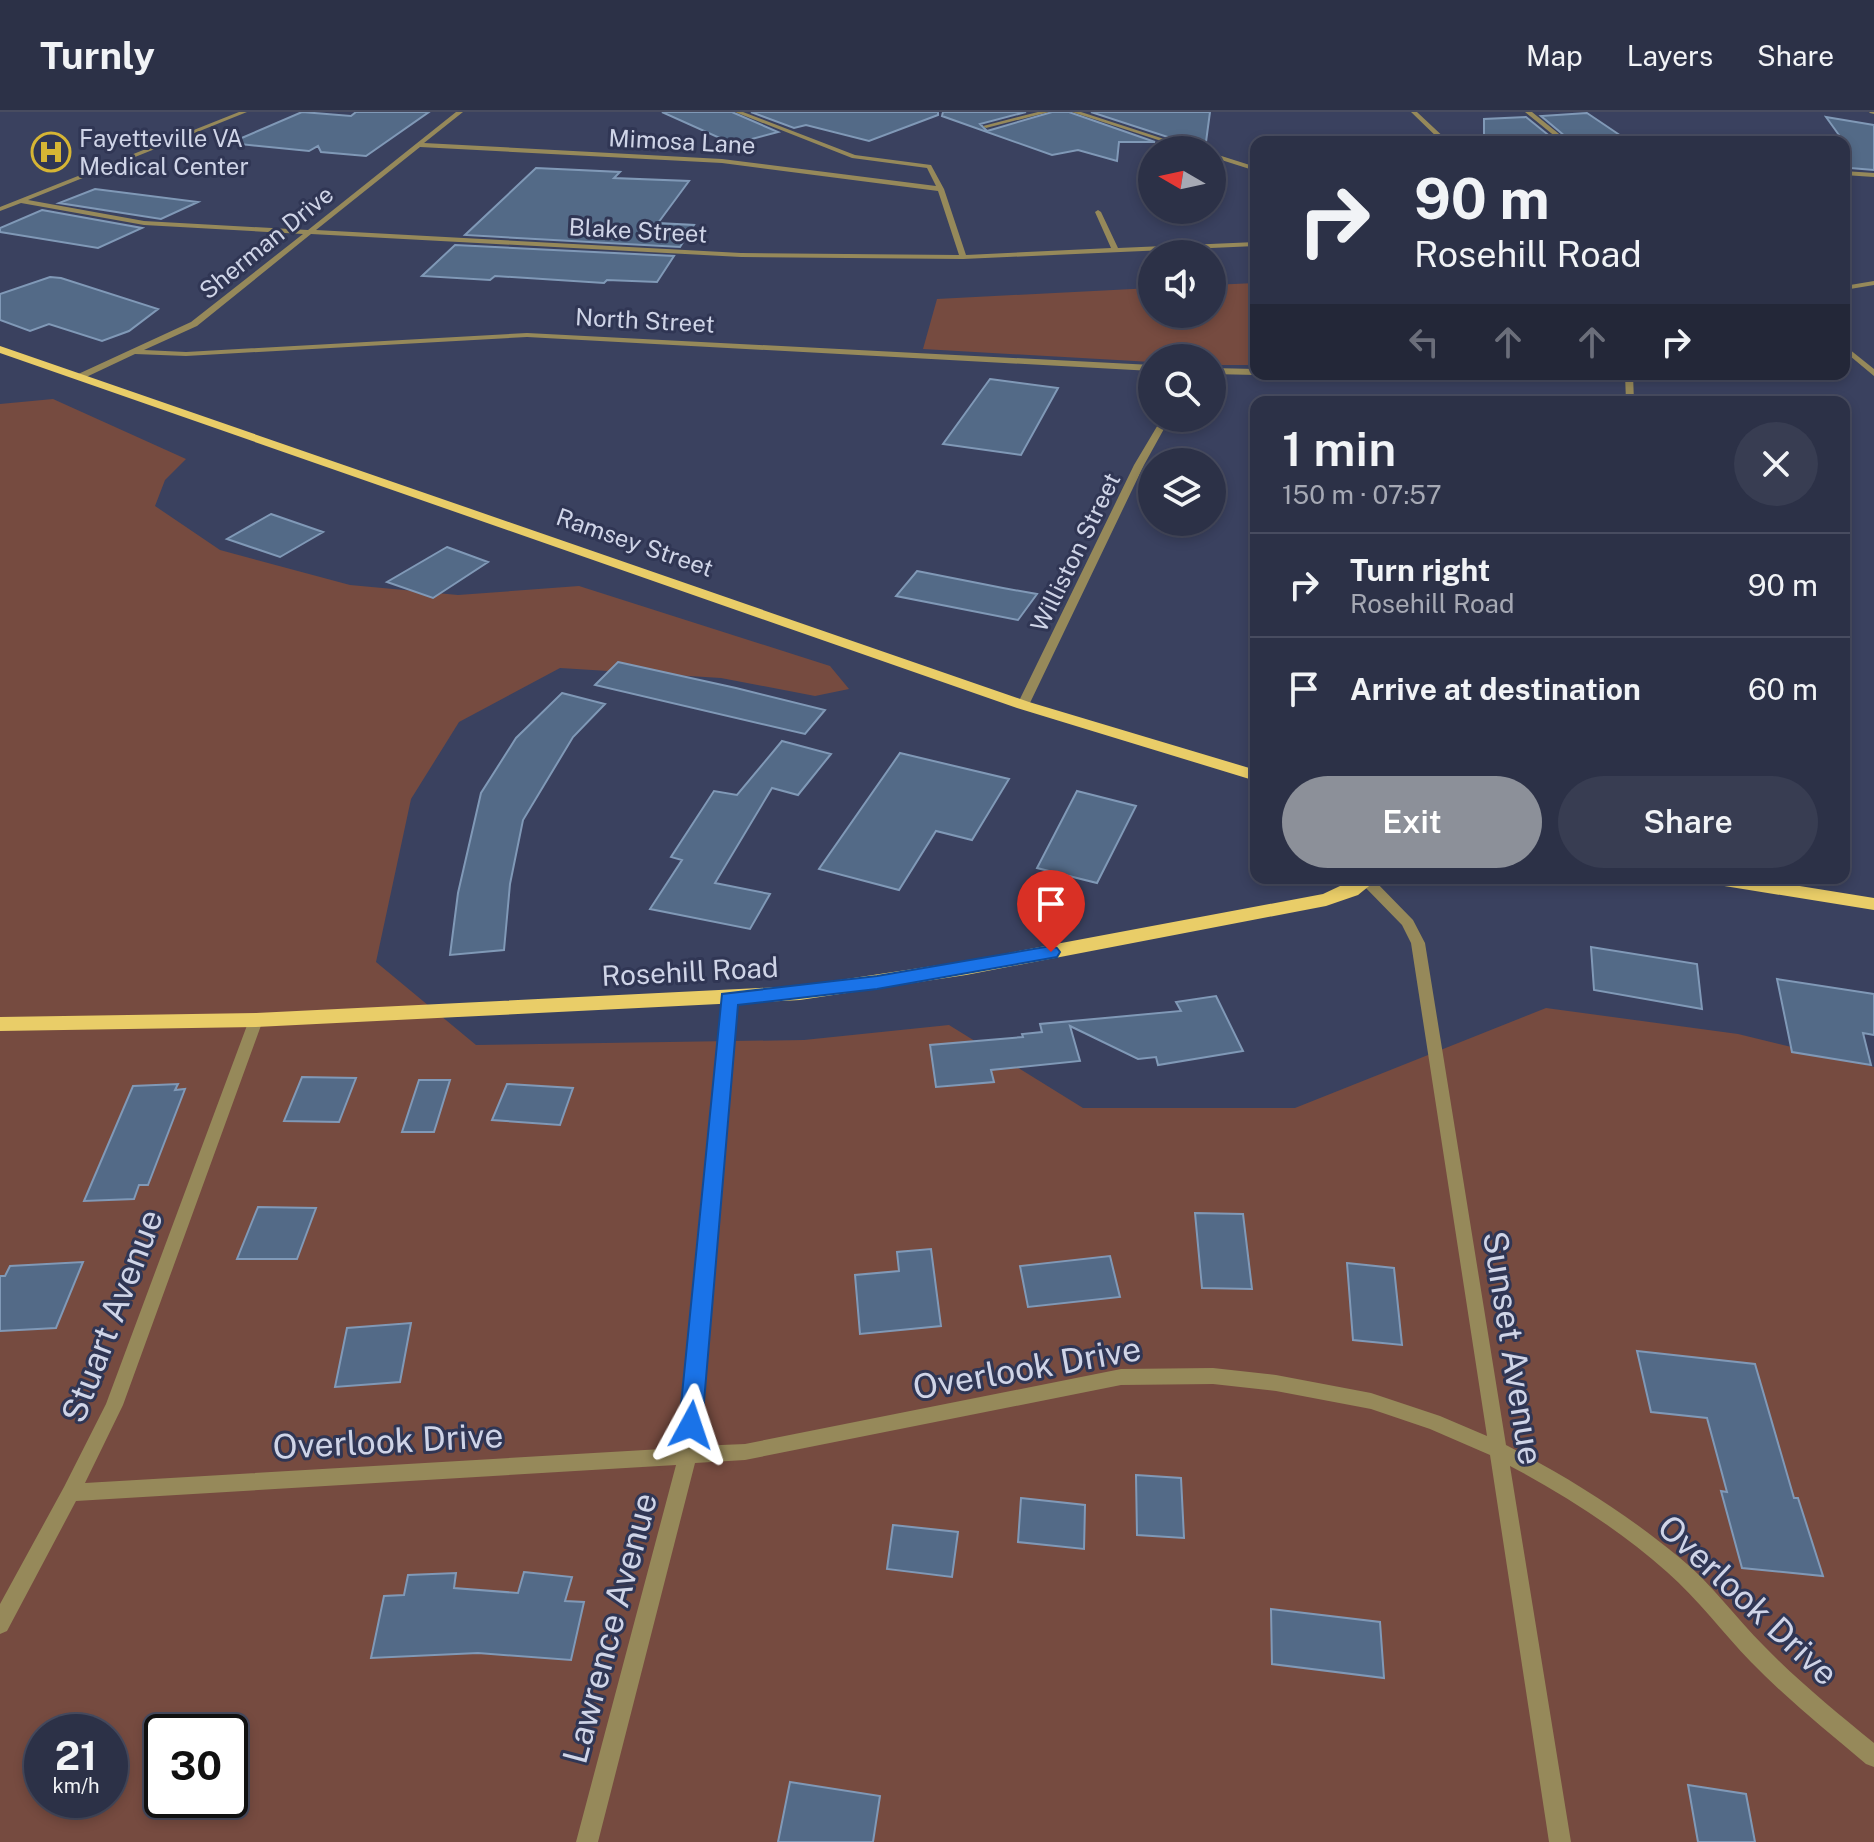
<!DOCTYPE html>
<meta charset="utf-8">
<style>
:root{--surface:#2c3147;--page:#383d52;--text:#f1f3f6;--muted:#a6a9b4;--line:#484c60;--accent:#8c9099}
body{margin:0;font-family:"Public Sans",sans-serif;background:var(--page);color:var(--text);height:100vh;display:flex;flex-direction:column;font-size:30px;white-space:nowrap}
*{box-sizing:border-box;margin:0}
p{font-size:26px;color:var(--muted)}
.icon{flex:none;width:44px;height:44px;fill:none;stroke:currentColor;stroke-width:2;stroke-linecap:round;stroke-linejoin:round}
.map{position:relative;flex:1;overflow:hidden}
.sheet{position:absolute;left:1250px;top:284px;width:600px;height:488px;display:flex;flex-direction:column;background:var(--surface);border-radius:16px;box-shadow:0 4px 12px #0003,0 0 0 2px var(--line)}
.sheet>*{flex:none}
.top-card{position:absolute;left:1250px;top:24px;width:600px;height:244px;border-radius:16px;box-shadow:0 4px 12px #0003,0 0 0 2px var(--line);background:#2c3147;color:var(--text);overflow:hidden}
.needle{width:52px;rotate:279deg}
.buttons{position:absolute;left:1138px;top:24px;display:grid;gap:16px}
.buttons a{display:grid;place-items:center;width:88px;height:88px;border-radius:50%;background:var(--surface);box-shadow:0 4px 12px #0003,0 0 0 2px var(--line);font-size:40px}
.speed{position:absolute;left:24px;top:1602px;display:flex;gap:16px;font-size:40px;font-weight:700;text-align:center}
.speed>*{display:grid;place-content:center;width:104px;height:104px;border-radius:50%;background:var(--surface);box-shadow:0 4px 12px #0003,0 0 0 2px var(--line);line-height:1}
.speed small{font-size:20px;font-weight:400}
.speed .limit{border:4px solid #111;border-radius:12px;background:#fff;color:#111}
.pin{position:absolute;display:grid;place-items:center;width:68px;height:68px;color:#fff;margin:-82px -34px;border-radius:50% 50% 50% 0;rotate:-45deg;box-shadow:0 0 8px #0007}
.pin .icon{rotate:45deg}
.me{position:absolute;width:88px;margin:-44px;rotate:5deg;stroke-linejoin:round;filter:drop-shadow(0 0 6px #0008)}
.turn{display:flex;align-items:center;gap:28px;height:168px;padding:0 32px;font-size:36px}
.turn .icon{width:104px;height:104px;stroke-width:2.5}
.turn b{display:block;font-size:56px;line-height:68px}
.lanes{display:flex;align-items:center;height:76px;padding:0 32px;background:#0003;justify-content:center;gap:40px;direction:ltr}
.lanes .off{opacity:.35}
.round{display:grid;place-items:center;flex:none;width:84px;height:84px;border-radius:42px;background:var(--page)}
.overview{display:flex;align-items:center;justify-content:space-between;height:136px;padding:0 32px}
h1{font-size:48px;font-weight:600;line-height:60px}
.action{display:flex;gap:16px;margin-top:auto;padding:16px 32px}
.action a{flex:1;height:92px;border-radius:48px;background:var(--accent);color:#fff;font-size:32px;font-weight:600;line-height:92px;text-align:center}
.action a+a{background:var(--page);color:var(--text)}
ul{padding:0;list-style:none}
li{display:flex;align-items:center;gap:24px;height:104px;padding:0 32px;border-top:2px solid var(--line)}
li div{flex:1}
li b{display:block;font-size:30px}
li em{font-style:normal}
header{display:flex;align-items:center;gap:48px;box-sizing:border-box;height:112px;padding:0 40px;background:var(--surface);border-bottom:2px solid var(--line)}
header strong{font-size:38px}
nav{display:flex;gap:44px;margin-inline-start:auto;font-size:28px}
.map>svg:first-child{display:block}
.green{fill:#764b40;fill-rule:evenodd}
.building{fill:#536a87;stroke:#8099b7;stroke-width:2}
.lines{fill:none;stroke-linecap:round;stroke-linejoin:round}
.minor{fill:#96895a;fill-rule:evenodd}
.major{fill:#e9cd68;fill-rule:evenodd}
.route{fill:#1a73e8;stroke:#114b97;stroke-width:2}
.labels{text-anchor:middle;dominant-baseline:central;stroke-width:6;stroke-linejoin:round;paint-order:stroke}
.far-poi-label{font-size:24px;fill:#cfd4e7;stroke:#303654;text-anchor:start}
.far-street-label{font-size:24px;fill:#cfd4e7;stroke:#303654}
.street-label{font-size:28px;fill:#cfd4e7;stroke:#303654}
.near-street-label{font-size:34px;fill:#cfd4e7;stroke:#303654}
</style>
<header>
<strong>Turnly</strong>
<nav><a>Map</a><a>Layers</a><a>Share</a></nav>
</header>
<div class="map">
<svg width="1874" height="1730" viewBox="0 0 1874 1730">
<rect width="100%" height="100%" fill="#3a415f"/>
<!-- green -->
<path class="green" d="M 1256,171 L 1256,253 L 1212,253 L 1212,246 L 1152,246 L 1152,250 L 923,237 L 937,187 L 1152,176 L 1152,202 L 1212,202 L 1212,173 Z
M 53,287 L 186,347 L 165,368 L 155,394 L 220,438 L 350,473 L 458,483 L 579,474 L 830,554 L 849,577 L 815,584 L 721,566 L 560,556 L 459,610 L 411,687 L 376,850 L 476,933 L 804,928 L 949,913 L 1083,996 L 1295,996 L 1546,896 L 1738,922 L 1874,955 L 1874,1730 L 0,1730 L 0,292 ZM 42,1620 L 110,1620 L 110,1688 L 42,1688 ZM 162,1620 L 230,1620 L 230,1688 L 162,1688 Z"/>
<!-- building -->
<path class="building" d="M 302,0 L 351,4 L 356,0 L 429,0 L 366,44 L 321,40 L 318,34 L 309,39 L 230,31 Z
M 662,0 L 732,0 L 778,20 L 733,32 Z
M 751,0 L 938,0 L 938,3 L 869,29 L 806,13 L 794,16 Z
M 943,0 L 1026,0 L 980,12 L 987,19 L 1052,0 L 1069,0 L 1155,30 L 1119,30 L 1117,49 L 1078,38 L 1052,43 L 942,4 Z
M 1091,0 L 1210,0 L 1206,30 L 1183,30 Z
M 1587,1 L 1630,30 L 1572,30 L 1541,4 Z
M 1526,5 L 1557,30 L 1484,30 L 1484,7 Z
M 1826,5 L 1874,13 L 1874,58 L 1850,56 L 1844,51 L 1844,30 Z
M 536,56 L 620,60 L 614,66 L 689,69 L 658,111 L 694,113 L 680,135 L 465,123 Z
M 95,77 L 198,90 L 161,107 L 59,91 Z
M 42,98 L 142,116 L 98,136 L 0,120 L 0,116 Z
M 455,133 L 674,144 L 657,170 L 607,168 L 604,171 L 495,164 L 490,168 L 422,164 Z
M 50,165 L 61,166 L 158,197 L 129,219 L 102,229 L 49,212 L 30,219 L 0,208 L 0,182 Z
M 990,267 L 1058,276 L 1021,343 L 943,332 Z
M 271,402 L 323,420 L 280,445 L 227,427 Z
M 447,435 L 488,450 L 433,486 L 387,470 Z
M 917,459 L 1003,476 L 1037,482 L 1018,508 L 896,484 Z
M 618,550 L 736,576 L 825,598 L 805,622 L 595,573 Z
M 562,581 L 605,592 L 573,625 L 523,708 L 510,772 L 504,838 L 450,843 L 458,781 L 481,681 L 516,626 Z
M 782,629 L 831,642 L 798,683 L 772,676 L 715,771 L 770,782 L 750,817 L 650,797 L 682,748 L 671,745 L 714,679 L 737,683 Z
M 900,641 L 1009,667 L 972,728 L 936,719 L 899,778 L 819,757 Z
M 1077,679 L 1136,694 L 1097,771 L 1037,756 Z
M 1591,835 L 1697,852 L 1702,897 L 1594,878 Z
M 1777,867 L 1874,882 L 1874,923 L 1863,921 L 1871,953 L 1792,940 Z
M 1216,884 L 1243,939 L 1158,953 L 1156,945 L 1138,947 L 1070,914 L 1080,949 L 991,958 L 994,970 L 936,975 L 930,933 L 1023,925 L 1022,922 L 1042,920 L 1040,912 L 1181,899 L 1176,890 Z
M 302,965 L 356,966 L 339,1010 L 284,1009 Z
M 419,968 L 450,968 L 434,1020 L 402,1020 Z
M 178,972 L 175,978 L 185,977 L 148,1073 L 139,1073 L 134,1087 L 84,1089 L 133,974 Z
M 507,972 L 573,976 L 560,1013 L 492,1008 Z
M 258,1095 L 316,1096 L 297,1147 L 237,1147 Z
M 1195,1101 L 1243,1102 L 1252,1177 L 1202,1176 Z
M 931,1137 L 941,1214 L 860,1222 L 855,1163 L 899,1159 L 897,1140 Z
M 1110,1144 L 1120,1185 L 1028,1195 L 1020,1154 Z
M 83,1150 L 56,1216 L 0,1219 L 0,1164 L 5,1164 L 10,1154 Z
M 1347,1151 L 1394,1156 L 1402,1233 L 1353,1228 Z
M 411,1211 L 400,1270 L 335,1275 L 347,1216 Z
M 1637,1239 L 1755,1252 L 1794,1386 L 1798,1386 L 1823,1464 L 1742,1456 L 1721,1379 L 1727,1380 L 1707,1306 L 1651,1300 Z
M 1136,1363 L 1181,1366 L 1184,1426 L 1137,1423 Z
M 1021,1386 L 1085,1393 L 1084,1437 L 1018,1430 Z
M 893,1413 L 958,1420 L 952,1465 L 887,1457 Z
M 524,1460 L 572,1465 L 565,1489 L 584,1490 L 571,1548 L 478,1541 L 371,1546 L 384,1484 L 404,1483 L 408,1463 L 456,1461 L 454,1476 L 518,1481 Z
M 1271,1497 L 1380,1510 L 1384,1566 L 1272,1552 Z
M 790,1670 L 880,1684 L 873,1730 L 778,1730 Z
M 1688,1673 L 1746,1682 L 1755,1730 L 1698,1730 Z"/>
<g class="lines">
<!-- minor -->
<path class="minor" d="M 239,0 L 247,0 L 28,88 L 144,109 L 308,118 L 456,0 L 463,0 L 424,31 L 722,47 L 936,74 L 927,56 L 852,46 L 735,0 L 743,0 L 855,43 L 931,53 L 944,77 L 966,143 L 1111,136 L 1095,100 L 1098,98 L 1101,100 L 1118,136 L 1256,130 L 1256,134 L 963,147 L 741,145 L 311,122 L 197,214 L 144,238 L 186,240 L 527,221 L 1152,253 L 1152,259 L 527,225 L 186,244 L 135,242 L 82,267 L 76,267 L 76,263 L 191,210 L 303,122 L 144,113 L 21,91 L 0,99 L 0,95 ZM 420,35 L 722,51 L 938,79 L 959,143 L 741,141 L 316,118 Z
M 1038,0 L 1049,0 L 986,16 L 983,14 Z
M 1072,0 L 1081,0 L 1198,38 L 1189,38 Z
M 1411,0 L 1417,0 L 1449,30 L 1442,30 Z
M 1525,0 L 1532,0 L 1569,30 L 1562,30 Z
M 1869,0 L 1874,0 L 1874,2 L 1870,1 Z
M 1212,41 L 1256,55 L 1256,59 L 1212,45 Z
M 1844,59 L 1874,61 L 1874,65 L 1844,63 Z
M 1874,169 L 1874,173 L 1844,178 L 1844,174 Z
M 1844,233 L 1874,257 L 1874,264 L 1844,239 Z
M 1212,256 L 1256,257 L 1256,262 L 1258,262 L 1256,263 L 1212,262 Z
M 1625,262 L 1633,262 L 1634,290 L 1626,290 Z
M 1162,306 L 1170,306 L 1144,353 L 1029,593 L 1023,596 L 1019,595 L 1017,593 L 1134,353 Z
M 1362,766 L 1372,766 L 1413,808 L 1425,831 L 1506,1333 C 1568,1365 1627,1402 1680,1446 C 1711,1471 1736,1506 1764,1534 C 1798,1569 1836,1600 1874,1631 L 1874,1655 L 1866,1652 C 1827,1619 1787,1587 1751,1550 C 1723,1521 1698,1487 1667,1460 C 1621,1419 1565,1383 1510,1354 L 1571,1730 L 1549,1730 L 1490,1343 L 1430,1317 L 1371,1297 L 1276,1279 L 1213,1272 L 1121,1273 L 745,1348 L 695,1351 L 598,1730 L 576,1730 L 676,1353 L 76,1389 L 7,1519 L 0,1522 L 0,1492 L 64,1375 L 106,1292 L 249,908 L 256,903 L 263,908 L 123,1293 L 85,1371 L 679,1336 L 722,887 L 729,882 L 736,887 L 698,1334 L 745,1332 L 1121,1257 L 1213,1256 L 1276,1263 L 1371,1281 L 1440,1304 L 1487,1324 L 1411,831 L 1402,813 L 1362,772 L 1360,769 Z"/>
<!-- major -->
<path class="major" d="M 0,234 L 1029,590 L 1256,658 L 1256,669 L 1017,596 L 0,241 Z
M 1357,766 L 1379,766 L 1358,783 L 1326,794 L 966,863 L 800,888 L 256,915 L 0,919 L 0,905 L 256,901 L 800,874 L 966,849 L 1323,782 Z
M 1703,766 L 1750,766 L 1874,786 L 1874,798 L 1712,772 Z"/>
</g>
<!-- route -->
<path class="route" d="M 1051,834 L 1057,836 L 1060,840 L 1057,845 L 877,877 L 738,893 L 702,1313 L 699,1320 L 691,1323 L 682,1320 L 679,1313 L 722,882 L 877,864 Z"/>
<!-- icons -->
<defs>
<symbol id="hospital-ring" viewBox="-11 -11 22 22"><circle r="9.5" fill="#303654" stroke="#d6b534" stroke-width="1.5"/><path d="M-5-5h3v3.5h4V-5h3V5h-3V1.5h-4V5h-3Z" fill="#d6b534"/></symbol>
</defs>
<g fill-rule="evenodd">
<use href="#hospital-ring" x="29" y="18" width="44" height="44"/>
</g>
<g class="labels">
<!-- far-poi labels -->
<g class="far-poi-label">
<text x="79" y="26">Fayetteville VA<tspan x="79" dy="28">Medical Center</tspan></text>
</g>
<!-- far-street labels -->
<g class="far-street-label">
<text transform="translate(682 29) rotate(3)">Mimosa Lane</text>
<text transform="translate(638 118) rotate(3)">Blake Street</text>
<text transform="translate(266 130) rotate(-39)">Sherman Drive</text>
<text transform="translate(645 208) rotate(3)">North Street</text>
<text transform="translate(635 430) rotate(19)">Ramsey Street</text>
<text transform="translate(1075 440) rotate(-64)">Williston Street</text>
</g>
<!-- street labels -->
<g class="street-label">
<text transform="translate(690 859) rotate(-3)">Rosehill Road</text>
</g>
<!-- near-street labels -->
<g class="near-street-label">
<text transform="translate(112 1204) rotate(-69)">Stuart Avenue</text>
<text transform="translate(1513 1236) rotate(81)">Sunset Avenue</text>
<text transform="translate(1027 1256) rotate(-10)">Overlook Drive</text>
<text transform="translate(388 1329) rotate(-3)">Overlook Drive</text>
<text transform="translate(1748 1488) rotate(43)">Overlook Drive</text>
<text transform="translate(610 1516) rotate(-75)">Lawrence Avenue</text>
</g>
</g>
</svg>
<div class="buttons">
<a><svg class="needle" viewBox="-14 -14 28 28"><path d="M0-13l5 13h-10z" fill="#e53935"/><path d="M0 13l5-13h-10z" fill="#a6a9b4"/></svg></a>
<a><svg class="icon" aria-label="sound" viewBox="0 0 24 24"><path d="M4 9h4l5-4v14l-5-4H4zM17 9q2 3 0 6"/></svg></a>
<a><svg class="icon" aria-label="search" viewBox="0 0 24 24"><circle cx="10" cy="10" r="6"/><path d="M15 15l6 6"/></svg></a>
<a><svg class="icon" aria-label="layers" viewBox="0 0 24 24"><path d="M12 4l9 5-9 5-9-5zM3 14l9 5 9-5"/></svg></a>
</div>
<div class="speed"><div>21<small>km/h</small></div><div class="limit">30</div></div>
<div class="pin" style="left:1051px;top:840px;background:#d93025"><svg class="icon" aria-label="arrive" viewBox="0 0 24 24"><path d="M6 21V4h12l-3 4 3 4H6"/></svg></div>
<svg class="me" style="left:691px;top:1313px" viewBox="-20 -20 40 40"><path d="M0-17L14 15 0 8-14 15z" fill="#1a73e8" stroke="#fff" stroke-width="4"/></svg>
<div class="top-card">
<div class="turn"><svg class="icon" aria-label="right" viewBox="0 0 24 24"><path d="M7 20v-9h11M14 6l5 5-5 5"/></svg><div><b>90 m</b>Rosehill Road</div></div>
<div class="lanes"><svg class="icon off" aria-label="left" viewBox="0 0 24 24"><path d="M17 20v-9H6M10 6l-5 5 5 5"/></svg><svg class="icon off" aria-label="ahead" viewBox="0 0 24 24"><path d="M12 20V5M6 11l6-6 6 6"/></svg><svg class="icon off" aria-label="ahead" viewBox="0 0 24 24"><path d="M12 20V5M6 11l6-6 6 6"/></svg><svg class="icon" aria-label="right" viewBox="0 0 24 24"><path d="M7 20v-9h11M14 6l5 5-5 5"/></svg></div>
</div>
<section class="sheet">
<div class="overview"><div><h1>1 min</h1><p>150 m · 07:57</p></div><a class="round"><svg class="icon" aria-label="close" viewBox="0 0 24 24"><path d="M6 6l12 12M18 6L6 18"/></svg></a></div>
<ul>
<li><svg class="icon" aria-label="right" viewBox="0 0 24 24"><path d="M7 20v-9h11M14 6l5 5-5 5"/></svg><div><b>Turn right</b><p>Rosehill Road</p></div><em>90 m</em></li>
<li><svg class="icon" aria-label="arrive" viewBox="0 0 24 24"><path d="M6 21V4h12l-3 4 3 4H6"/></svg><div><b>Arrive at destination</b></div><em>60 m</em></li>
</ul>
<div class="action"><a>Exit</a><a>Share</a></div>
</section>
</div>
